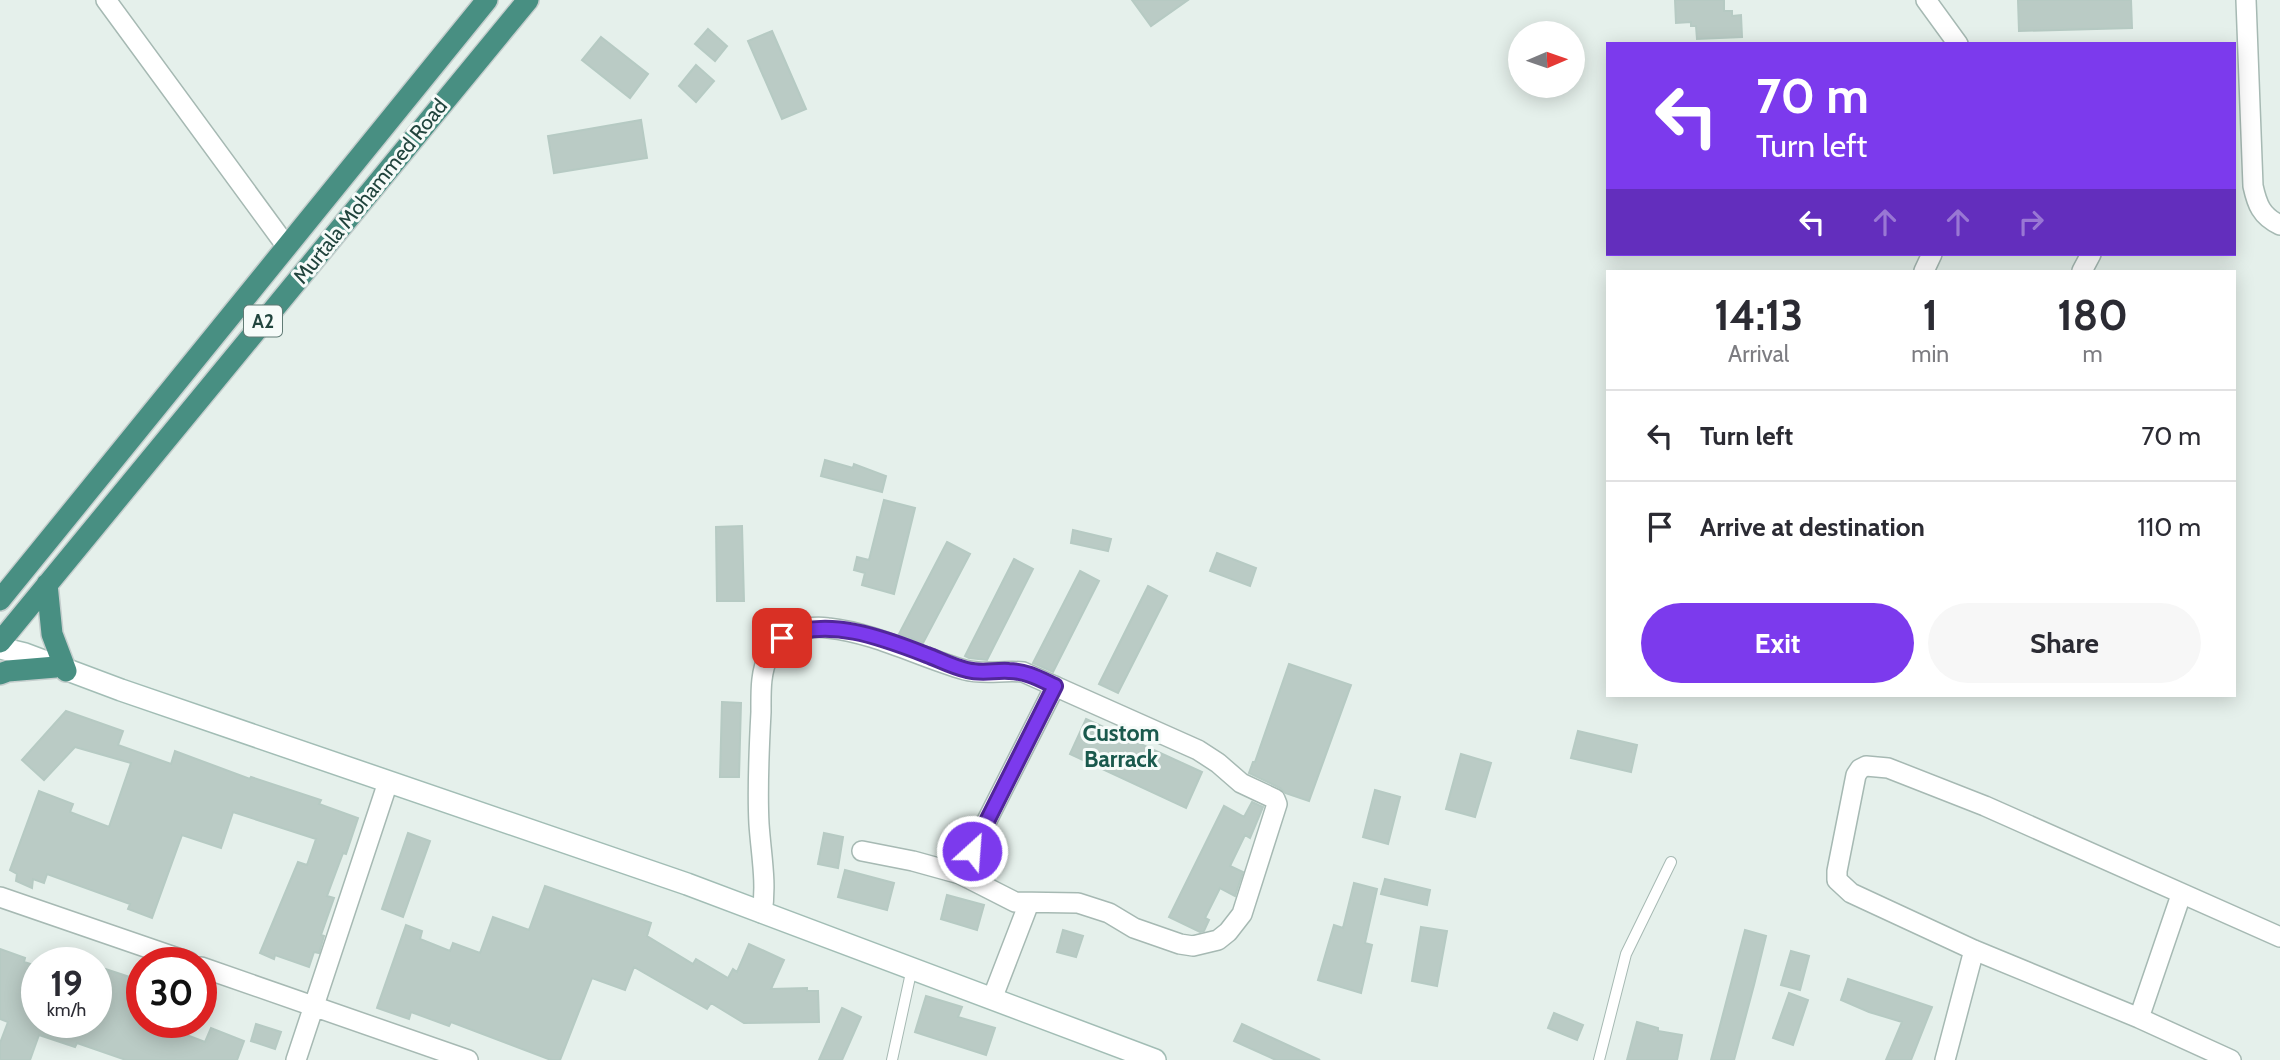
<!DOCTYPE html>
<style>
:root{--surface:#fff;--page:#f7f7f7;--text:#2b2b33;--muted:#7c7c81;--line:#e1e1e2;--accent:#7c3aed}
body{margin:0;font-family:Cabin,sans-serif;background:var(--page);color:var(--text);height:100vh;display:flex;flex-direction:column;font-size:26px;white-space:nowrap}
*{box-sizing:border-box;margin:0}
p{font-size:23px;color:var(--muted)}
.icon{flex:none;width:38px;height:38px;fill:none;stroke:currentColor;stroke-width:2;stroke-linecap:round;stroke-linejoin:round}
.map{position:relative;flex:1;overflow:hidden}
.panel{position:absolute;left:1606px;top:270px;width:630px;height:427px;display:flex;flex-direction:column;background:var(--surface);border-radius:0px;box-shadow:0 4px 18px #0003}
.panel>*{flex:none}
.guide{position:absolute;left:1606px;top:42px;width:630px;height:214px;border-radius:0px;box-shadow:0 4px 18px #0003;background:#7c3aed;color:#fff;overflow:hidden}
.needle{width:46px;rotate:88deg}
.controls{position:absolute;left:1508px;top:21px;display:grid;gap:14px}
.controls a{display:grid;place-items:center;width:77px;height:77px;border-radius:50%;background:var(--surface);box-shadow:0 4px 18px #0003;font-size:35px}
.speed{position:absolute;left:21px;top:947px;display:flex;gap:14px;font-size:35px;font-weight:700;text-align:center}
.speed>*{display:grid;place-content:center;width:91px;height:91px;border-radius:50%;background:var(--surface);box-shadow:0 4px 18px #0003;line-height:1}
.speed small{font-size:18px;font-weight:400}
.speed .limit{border:10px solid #d22;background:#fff;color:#111}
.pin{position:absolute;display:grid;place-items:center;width:60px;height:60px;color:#fff;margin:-30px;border-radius:14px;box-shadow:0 4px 10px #0006}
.me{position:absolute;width:77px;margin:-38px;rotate:26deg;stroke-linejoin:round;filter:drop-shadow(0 0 5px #0008)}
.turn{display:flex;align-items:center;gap:24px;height:147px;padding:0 35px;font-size:32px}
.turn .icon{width:91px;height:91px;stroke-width:2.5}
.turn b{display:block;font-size:49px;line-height:60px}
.lanes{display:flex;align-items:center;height:66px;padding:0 35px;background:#0003;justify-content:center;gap:35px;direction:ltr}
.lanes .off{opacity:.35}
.eta{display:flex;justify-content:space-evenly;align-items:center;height:119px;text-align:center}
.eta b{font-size:42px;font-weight:700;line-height:49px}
.action{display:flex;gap:14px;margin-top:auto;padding:14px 35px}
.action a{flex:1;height:80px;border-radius:42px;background:var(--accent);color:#fff;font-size:28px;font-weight:700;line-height:80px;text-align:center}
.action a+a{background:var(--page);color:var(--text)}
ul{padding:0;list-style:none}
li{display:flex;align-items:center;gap:21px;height:91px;padding:0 35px;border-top:2px solid var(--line)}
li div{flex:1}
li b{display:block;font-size:26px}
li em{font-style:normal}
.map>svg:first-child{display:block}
.building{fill:#bacbc5;stroke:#b6cac3;stroke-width:2}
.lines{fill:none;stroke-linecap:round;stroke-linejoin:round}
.service-casing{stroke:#a6b9b3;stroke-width:12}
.minor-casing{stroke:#a6b9b3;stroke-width:22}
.secondary-casing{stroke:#a2bdb5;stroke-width:24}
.trunk-casing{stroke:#c5cecd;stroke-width:24}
.service{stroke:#fff;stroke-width:10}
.minor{stroke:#fff;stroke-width:19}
.secondary{stroke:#fff;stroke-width:21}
.trunk{stroke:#488f82;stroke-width:21}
.route-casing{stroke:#51269a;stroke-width:18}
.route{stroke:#7c3aed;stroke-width:12}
.labels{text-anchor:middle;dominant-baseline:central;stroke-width:6;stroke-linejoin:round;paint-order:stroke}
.shield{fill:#f6fbf9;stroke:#617b75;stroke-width:2}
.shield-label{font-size:19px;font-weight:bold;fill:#21443d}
.street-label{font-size:21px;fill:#21443d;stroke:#f6fbf9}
.neighbourhood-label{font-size:23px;font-weight:bold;fill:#1a594d;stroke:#f6fbf9}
</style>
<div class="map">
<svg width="2280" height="1060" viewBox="0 0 2280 1060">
<rect width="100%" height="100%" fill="#e5f0eb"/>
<!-- building -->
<path class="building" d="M 1132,0 L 1188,0 L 1151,26 Z
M 1675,0 L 1724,0 L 1724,11 L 1732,11 L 1732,16 L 1741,15 L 1742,37 L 1697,39 L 1696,26 L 1691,26 L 1691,22 L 1676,23 Z
M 2018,0 L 2131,0 L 2132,28 L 2019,31 Z
M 708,29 L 727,46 L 715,61 L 695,44 Z
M 772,31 L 806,109 L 782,119 L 748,41 Z
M 601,37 L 648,74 L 630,98 L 582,60 Z
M 696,65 L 714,81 L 696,102 L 679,86 Z
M 641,120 L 647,158 L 554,173 L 548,136 Z
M 825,460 L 853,468 L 854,464 L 886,476 L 882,492 L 821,476 Z
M 884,500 L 915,508 L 894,594 L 862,585 L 865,573 L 854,570 L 857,557 L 869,560 Z
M 742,526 L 744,601 L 717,601 L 716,527 Z
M 1073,530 L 1111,539 L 1108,551 L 1071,543 Z
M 947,542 L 970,554 L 923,643 L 899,634 Z
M 1217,553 L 1256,568 L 1250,586 L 1210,571 Z
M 1014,559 L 1033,569 L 987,660 L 969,658 L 965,656 Z
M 1080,571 L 1099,581 L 1053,672 L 1033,663 Z
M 1148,586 L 1167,596 L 1118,693 L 1099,684 Z
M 1289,664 L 1351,685 L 1309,801 L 1285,793 L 1280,788 L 1249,773 L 1253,762 L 1255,762 Z
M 722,702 L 741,703 L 739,777 L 720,777 Z
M 66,711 L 123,731 L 118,745 L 171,764 L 175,751 L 250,779 L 251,777 L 321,800 L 319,804 L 358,818 L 346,854 L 343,853 L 327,896 L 334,898 L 321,935 L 324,936 L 319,953 L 314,952 L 309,967 L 275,955 L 274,959 L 260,953 L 298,862 L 307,865 L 316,839 L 233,812 L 221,848 L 182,835 L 152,918 L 128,909 L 130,904 L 47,874 L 44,883 L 33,879 L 32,888 L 16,881 L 17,874 L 10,870 L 39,791 L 73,804 L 70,812 L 109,827 L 131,763 L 75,747 L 44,780 L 22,760 Z
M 1086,719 L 1202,772 L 1186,808 L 1070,754 Z
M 1578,731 L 1637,745 L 1631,772 L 1571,758 Z
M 1461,754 L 1491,763 L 1475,817 L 1446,809 Z
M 1375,790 L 1400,797 L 1388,844 L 1363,837 Z
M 1252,802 L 1263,807 L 1250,838 L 1245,835 L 1230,866 L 1243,872 L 1235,896 L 1220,888 L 1205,918 L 1209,920 L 1204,931 L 1200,932 L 1169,917 L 1224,806 L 1244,817 Z
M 408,833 L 430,841 L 403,917 L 382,909 Z
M 824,833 L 843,837 L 838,868 L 818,864 Z
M 845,870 L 894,883 L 887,910 L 838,897 Z
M 1385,879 L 1430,890 L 1427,905 L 1381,894 Z
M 1354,883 L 1377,889 L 1365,943 L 1372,945 L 1361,993 L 1318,980 L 1334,925 L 1343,928 Z
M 545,886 L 651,923 L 647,936 L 693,964 L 696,959 L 728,978 L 733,969 L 737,972 L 749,944 L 784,960 L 771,989 L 807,988 L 807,991 L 818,991 L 819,1022 L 744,1023 L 711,1003 L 707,1009 L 634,967 L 625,990 L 592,978 L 560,1060 L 551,1060 L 451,1022 L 449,1026 L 411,1012 L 409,1019 L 377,1008 L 406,925 L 422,931 L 420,939 L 450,951 L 453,943 L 480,953 L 493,917 L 529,930 Z
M 947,895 L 984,905 L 977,930 L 941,919 Z
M 1421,927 L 1447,931 L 1437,986 L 1412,981 Z
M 1063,930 L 1083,936 L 1076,957 L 1057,952 Z
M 1745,930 L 1766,936 L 1754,985 L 1734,1060 L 1711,1060 Z
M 0,949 L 25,958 L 24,962 L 37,966 L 37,1022 L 96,1022 L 96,966 L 142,981 L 142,1022 L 165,1022 L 163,1026 L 205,1042 L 211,1028 L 244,1041 L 237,1060 L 126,1060 L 77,1043 L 75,1047 L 39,1035 L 30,1060 L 0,1060 L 0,1043 L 8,1022 L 0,1019 Z
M 1791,951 L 1809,956 L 1800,990 L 1781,985 Z
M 1848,979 L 1932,1007 L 1911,1060 L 1886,1060 L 1902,1022 L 1869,1012 L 1841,1000 Z
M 1789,993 L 1808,1000 L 1793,1045 L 1773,1038 Z
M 926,996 L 962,1007 L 958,1017 L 995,1028 L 986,1055 L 915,1032 Z
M 842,1008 L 861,1017 L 842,1060 L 819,1060 Z
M 1554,1013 L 1583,1025 L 1577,1040 L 1548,1028 Z
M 1637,1022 L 1658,1028 L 1658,1031 L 1682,1035 L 1677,1060 L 1627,1060 Z
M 256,1024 L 281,1032 L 275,1049 L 251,1041 Z
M 1242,1024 L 1320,1060 L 1276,1060 L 1234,1041 Z"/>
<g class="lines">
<defs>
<path id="service" d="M 892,1060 L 912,968
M 1599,1060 L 1626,954 L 1671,862"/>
<path id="minor" d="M 106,0 L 287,247
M 1926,0 L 1958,44
M 2246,0 L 2253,186 C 2257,204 2261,216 2280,225
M 1924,271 L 1932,254
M 2082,271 L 2091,254
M 960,874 L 1055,686
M 0,897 L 189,962
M 762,913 C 767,883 761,854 759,824 C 757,786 759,749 761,712 C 761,693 760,672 769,655 C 781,633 805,625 828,628 C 876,633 919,657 965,670 C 984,675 1003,670 1023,672 L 1198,750 L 1218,763 L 1241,783 L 1275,799 L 1277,804 L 1242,914 L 1228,932 L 1218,940 L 1193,946 L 1180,944 L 1134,928 L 1109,913 L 1078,903 L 1015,902 L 960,874 L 913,861 L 862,851
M 201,967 L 468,1060
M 992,999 L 1029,903
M 2139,1018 L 2181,895
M 296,1060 L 388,782
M 1945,1060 L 1974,950
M 2231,1060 L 2139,1018 L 1974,950 L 1851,893 L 1837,880 L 1837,871 L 1856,775 L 1860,769 L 1866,766 L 1888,768 L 1985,806 L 2280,937"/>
<path id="secondary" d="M 0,648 L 25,654 L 121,690 L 687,884 L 1155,1060"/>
<path id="trunk" d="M 47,584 L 52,634 L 66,671
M 0,600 L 487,0
M 0,642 L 528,0
M 0,674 L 8,671 L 56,667"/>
</defs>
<!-- service casing -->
<use href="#service" class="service-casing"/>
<!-- minor casing -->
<use href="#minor" class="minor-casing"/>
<!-- secondary casing -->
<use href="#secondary" class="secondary-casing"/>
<!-- trunk casing -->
<use href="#trunk" class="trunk-casing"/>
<!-- service -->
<use href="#service" class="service"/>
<!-- minor -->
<use href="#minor" class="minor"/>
<!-- secondary -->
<use href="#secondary" class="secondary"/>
<!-- trunk -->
<use href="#trunk" class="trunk"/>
</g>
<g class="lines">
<defs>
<path id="route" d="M 782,638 C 827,616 883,638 927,655 C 940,660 953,667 967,670 C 982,674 995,670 1009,671 C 1026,671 1040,679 1055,686 L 972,851"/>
</defs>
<!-- route casing -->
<use href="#route" class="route-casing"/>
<!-- route -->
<use href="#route" class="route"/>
</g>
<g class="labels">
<!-- shield labels -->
<rect class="shield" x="244" y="305.5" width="38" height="31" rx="5"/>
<g class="shield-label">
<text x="263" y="321">A2</text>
</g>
<!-- street labels -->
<g class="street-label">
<text transform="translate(370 191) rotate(-51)">Murtala Mohammed Road</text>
</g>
<!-- neighbourhood labels -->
<g class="neighbourhood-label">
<text x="1121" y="733">Custom<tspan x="1121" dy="26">Barrack</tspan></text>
</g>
</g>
</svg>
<div class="controls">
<a><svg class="needle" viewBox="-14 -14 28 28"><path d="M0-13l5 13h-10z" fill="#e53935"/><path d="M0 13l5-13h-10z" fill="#7c7c81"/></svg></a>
</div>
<div class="speed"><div>19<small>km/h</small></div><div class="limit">30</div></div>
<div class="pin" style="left:782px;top:638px;background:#d93025"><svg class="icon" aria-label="arrive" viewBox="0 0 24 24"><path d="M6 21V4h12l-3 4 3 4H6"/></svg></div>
<svg class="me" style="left:972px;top:851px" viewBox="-20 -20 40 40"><circle r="17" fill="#7c3aed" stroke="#fff" stroke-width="3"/><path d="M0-11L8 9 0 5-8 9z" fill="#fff"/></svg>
<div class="guide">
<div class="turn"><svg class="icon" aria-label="left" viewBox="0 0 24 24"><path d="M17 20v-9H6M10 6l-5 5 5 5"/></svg><div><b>70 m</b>Turn left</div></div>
<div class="lanes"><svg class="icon" aria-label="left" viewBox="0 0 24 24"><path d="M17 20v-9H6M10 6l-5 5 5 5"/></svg><svg class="icon off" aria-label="ahead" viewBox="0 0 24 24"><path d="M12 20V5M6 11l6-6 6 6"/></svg><svg class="icon off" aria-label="ahead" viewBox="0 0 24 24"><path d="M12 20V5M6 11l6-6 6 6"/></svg><svg class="icon off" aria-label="right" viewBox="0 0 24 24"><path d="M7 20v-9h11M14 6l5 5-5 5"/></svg></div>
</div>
<section class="panel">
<div class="eta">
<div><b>14:13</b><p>Arrival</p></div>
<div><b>1</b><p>min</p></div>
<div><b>180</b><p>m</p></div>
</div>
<ul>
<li><svg class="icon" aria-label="left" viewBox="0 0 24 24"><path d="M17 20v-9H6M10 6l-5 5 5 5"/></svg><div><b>Turn left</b></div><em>70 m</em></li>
<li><svg class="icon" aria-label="arrive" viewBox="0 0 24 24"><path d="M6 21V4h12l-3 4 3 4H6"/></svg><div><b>Arrive at destination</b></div><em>110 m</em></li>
</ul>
<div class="action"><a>Exit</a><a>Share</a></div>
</section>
</div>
